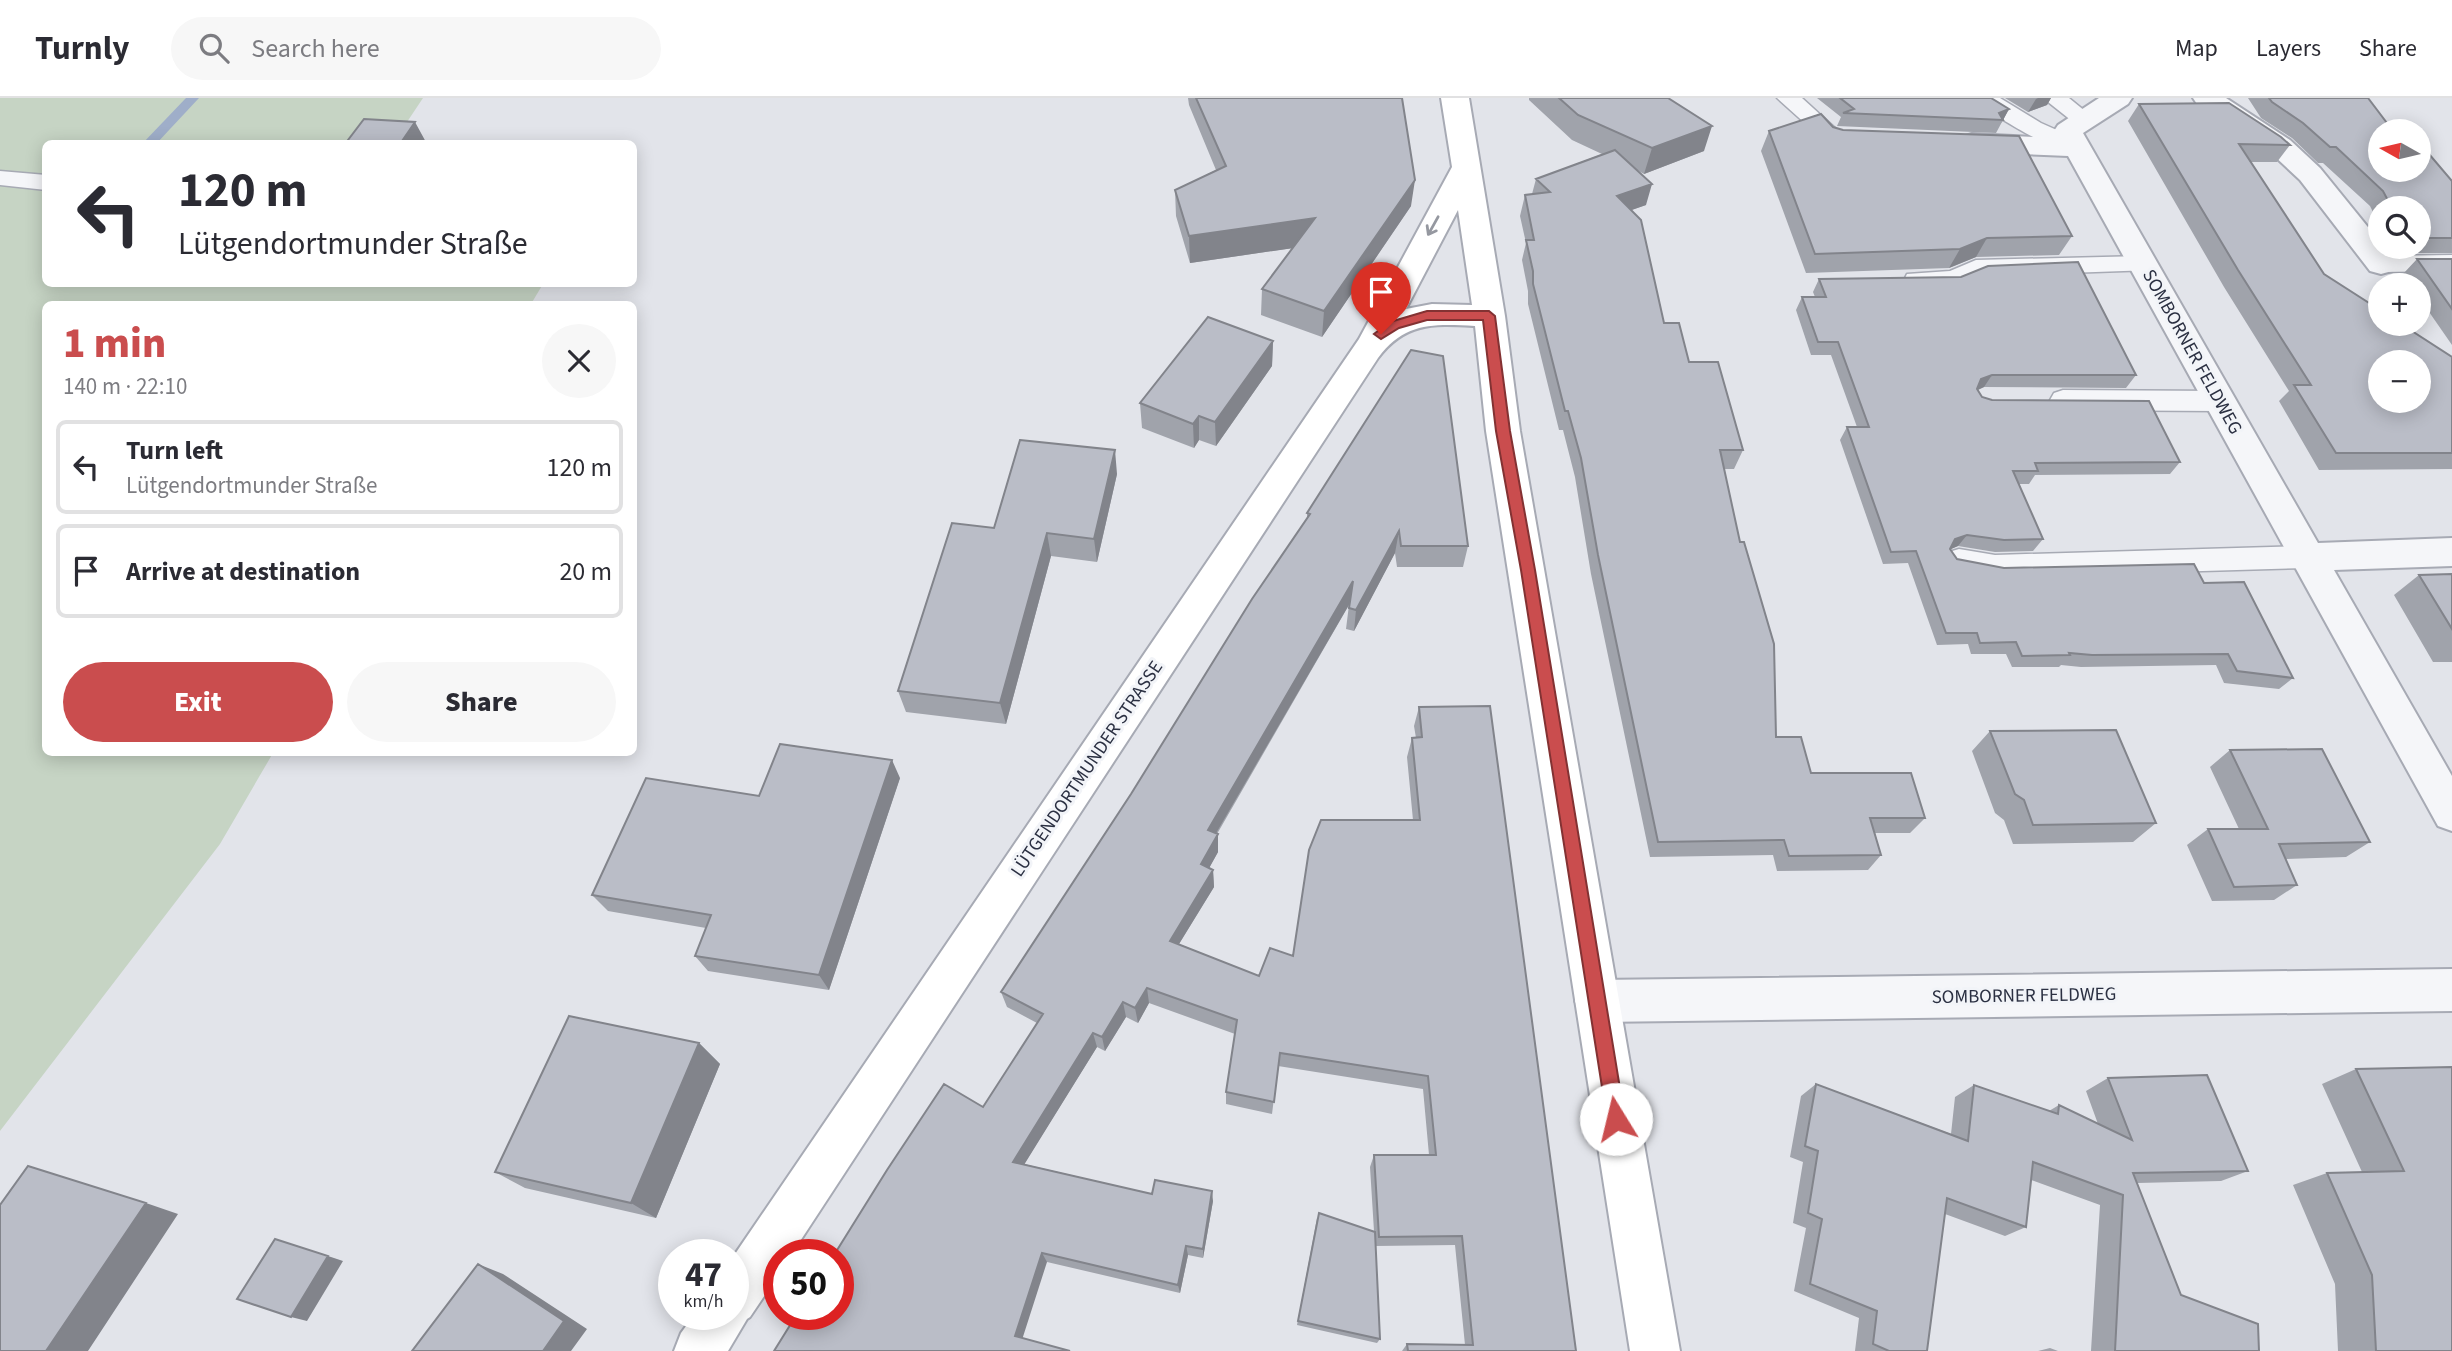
<!DOCTYPE html>
<meta charset="utf-8">
<style>
:root{--surface:#fff;--page:#f7f7f7;--text:#2b2b33;--muted:#7c7c81;--line:#e1e1e2;--accent:#ca4d4e}
body{margin:0;font-family:"Source Sans 3",sans-serif;background:var(--page);color:var(--text);height:100vh;display:flex;flex-direction:column;font-size:26px;white-space:nowrap}
*{box-sizing:border-box;margin:0}
p{font-size:23px;color:var(--muted)}
.icon{flex:none;width:38px;height:38px;fill:none;stroke:currentColor;stroke-width:2;stroke-linecap:round;stroke-linejoin:round}
.map{position:relative;flex:1;overflow:hidden}
.panel{position:absolute;left:42px;top:203px;width:595px;height:455px;display:flex;flex-direction:column;background:var(--surface);border-radius:10px;box-shadow:0 4px 18px #0003}
.panel>*{flex:none}
.top-card{position:absolute;left:42px;top:42px;width:595px;height:147px;border-radius:10px;box-shadow:0 4px 18px #0003;background:#fff;color:var(--text);overflow:hidden}
.needle{width:46px;rotate:278deg}
.controls{position:absolute;left:2368px;top:21px;display:grid;gap:14px}
.controls a{display:grid;place-items:center;width:63px;height:63px;border-radius:50%;background:var(--surface);box-shadow:0 4px 18px #0003;font-size:35px}
.speed{position:absolute;left:658px;top:1141px;display:flex;gap:14px;font-size:35px;font-weight:700;text-align:center}
.speed>*{display:grid;place-content:center;width:91px;height:91px;border-radius:50%;background:var(--surface);box-shadow:0 4px 18px #0003;line-height:1}
.speed small{font-size:18px;font-weight:400}
.speed .limit{border:10px solid #d22;background:#fff;color:#111}
.pin{position:absolute;display:grid;place-items:center;width:60px;height:60px;color:#fff;margin:-72px -30px;border-radius:50% 50% 50% 0;rotate:-45deg;box-shadow:0 0 7px #0007}
.pin .icon{rotate:45deg}
.me{position:absolute;width:77px;margin:-38px;rotate:351deg;stroke-linejoin:round;filter:drop-shadow(0 0 5px #0008)}
.turn{display:flex;align-items:center;gap:24px;height:147px;padding:0 21px;font-size:32px}
.turn .icon{width:91px;height:91px;stroke-width:2.5}
.turn b{display:block;font-size:49px;line-height:60px}
.round{display:grid;place-items:center;flex:none;width:74px;height:74px;border-radius:37px;background:var(--page)}
.headline{display:flex;align-items:center;justify-content:space-between;height:119px;padding:0 21px}
h1{font-size:42px;font-weight:800;line-height:52px;color:var(--accent)}
.button{display:flex;gap:14px;margin-top:auto;padding:14px 21px}
.button a{flex:1;height:80px;border-radius:42px;background:var(--accent);color:#fff;font-size:28px;font-weight:800;line-height:80px;text-align:center}
.button a+a{background:var(--page);color:var(--text)}
ul{padding:0;list-style:none}
li{display:flex;align-items:center;gap:21px;height:94px;margin:0 14px 10px;padding:0 7px;border:4px solid var(--line);border-radius:10px}
li div{flex:1}
li b{display:block;font-size:26px}
li em{font-style:normal}
header{display:flex;align-items:center;gap:42px;box-sizing:border-box;height:98px;padding:0 35px;background:var(--surface);border-bottom:2px solid var(--line)}
header strong{font-size:33px}
nav{display:flex;gap:38px;margin-inline-start:auto;font-size:24px}
.search{width:490px;height:63px;background:var(--page);display:flex;align-items:center;gap:18px;box-sizing:border-box;padding:0 24px;border-radius:38px;color:var(--muted);font-size:26px}
.map>svg:first-child{display:block}
.green{fill:#c6d4c4}
.lines{fill:none;stroke-linecap:round;stroke-linejoin:round}
.stream{fill:#9faec9;fill-rule:evenodd}
.lane-casing{stroke:#a7aab4;stroke-width:3}
.street-casing{stroke:#a7aab4;stroke-width:4}
.secondary-casing{stroke:#a7aab4;stroke-width:4}
.lane{fill:#f5f6f9;fill-rule:evenodd}
.street{fill:#f5f6f9;fill-rule:evenodd}
.secondary{fill:#fff;fill-rule:evenodd}
.wall{fill:#a0a3ab}
.shaded-wall{fill:#82848b}
.building{fill:#babdc7;stroke:#82848b;stroke-width:2;fill-rule:evenodd}
.oneway{stroke:#9598a0}
.route{fill:#ca4d4e;stroke:#833233;stroke-width:2}
.labels{text-anchor:middle;dominant-baseline:central;stroke-width:6;stroke-linejoin:round;paint-order:stroke}
.street-label{font-size:19px;fill:#2b3042;stroke:#f2f4f8}
</style>
<header>
<strong>Turnly</strong>
<div class="search"><svg class="icon" aria-label="search" viewBox="0 0 24 24"><circle cx="10" cy="10" r="6"/><path d="M15 15l6 6"/></svg>Search here</div>
<nav><a>Map</a><a>Layers</a><a>Share</a></nav>
</header>
<div class="map">
<svg width="2452" height="1253" viewBox="0 0 2452 1253">
<rect width="100%" height="100%" fill="#e2e4ea"/>
<!-- green -->
<path class="green" d="M 0,0 L 423,0 L 393,45 L 46,46 L 46,186 L 543,186 L 531,206 L 46,206 L 46,654 L 273,655 L 220,746 L 0,1033 Z"/>
<g class="lines">
<!-- stream -->
<path class="stream" d="M 186,0 L 199,0 L 156,46 L 142,46 Z"/>
<defs>
<path id="lane" d="M 1777,0 L 1802,0 L 1846,40 L 1843,45 L 1827,45 Z
M 1973,0 L 2000,0 L 2041,25 L 2086,45 L 2090,50 L 2086,55 C 2061,61 1999,19 1976,5 Z
M 2043,0 L 2069,0 L 2096,22 L 2093,27 L 2077,27 Z
M 0,73 L 46,77 L 46,92 L 0,87 Z
M 2452,157 L 2452,173 L 2381,174 L 2372,172 L 2369,166 L 2372,160 L 2381,158 Z
M 2143,158 L 2152,160 L 2155,166 L 2152,172 L 1980,178 C 1958,189 1932,195 1907,188 L 1904,182 L 1907,176 L 1950,173 L 1976,162 Z
M 2063,292 L 2219,293 L 2228,296 L 2232,303 L 2228,310 L 2219,313 L 2063,312 L 2054,309 L 2050,302 L 2054,295 Z
M 2306,448 L 2316,451 L 2321,459 L 2316,467 L 2306,470 L 1995,479 L 1949,470 L 1944,462 L 1949,454 L 1959,451 L 1995,457 Z"/>
<path id="street" d="M 2099,0 L 2132,0 L 2128,6 L 2083,35 L 2318,445 L 2452,440 L 2452,468 L 2334,472 L 2452,678 L 2452,733 L 2438,728 L 2068,58 L 1972,54 L 1962,51 L 1958,45 L 1962,39 L 1972,36 L 2058,40 L 2054,33 L 2058,27 Z
M 2193,0 L 2226,0 L 2290,42 L 2320,70 L 2380,144 L 2380,149 L 2384,149 L 2396,166 L 2392,173 L 2381,176 L 2370,173 L 2300,82 L 2270,54 L 2197,6 Z
M 2452,871 L 2452,913 L 1597,924 L 1582,918 L 1575,903 L 1582,888 L 1597,882 Z"/>
<path id="secondary" d="M 1441,0 L 1469,0 L 1505,218 L 1520,333 L 1680,1253 L 1630,1253 L 1486,333 L 1475,228 C 1433,226 1405,224 1378,260 L 791,1157 L 779,1157 L 779,1176 L 750,1219 L 747,1221 L 728,1253 L 674,1253 L 681,1235 L 695,1216 L 733,1216 L 733,1159 L 1359,241 L 1452,69 ZM 1458,112 L 1472,207 L 1432,206 L 1406,211 Z"/>
</defs>
<!-- lane casing -->
<use href="#lane" class="lane-casing"/>
<!-- street casing -->
<use href="#street" class="street-casing"/>
<!-- secondary casing -->
<use href="#secondary" class="secondary-casing"/>
<!-- lane -->
<use href="#lane" class="lane"/>
<!-- street -->
<use href="#street" class="street"/>
<!-- secondary -->
<use href="#secondary" class="secondary"/>
</g>
<!-- wall -->
<path class="wall" d="M 1188,0 L 1402,0 L 1411,108 L 1322,239 L 1261,217 L 1262,191 L 1293,150 L 1190,165 L 1176,118 L 1175,92 L 1216,72 L 1189,7 Z
M 1529,0 L 1668,0 L 1704,53 L 1644,76 L 1637,72 L 1646,107 L 1631,112 L 1664,225 L 1743,352 L 1734,371 L 1724,371 L 1776,639 L 1811,675 L 1925,720 L 1910,735 L 1875,735 L 1881,757 L 1868,772 L 1777,773 L 1773,757 L 1650,759 L 1591,476 L 1575,379 L 1563,332 L 1559,332 L 1528,206 L 1528,193 L 1522,162 L 1526,145 L 1520,118 L 1525,97 L 1532,96 L 1536,81 L 1602,56 L 1572,42 L 1529,2 Z
M 1817,0 L 1991,0 L 2009,11 L 1996,35 L 1837,28 L 1841,19 Z
M 2005,0 L 2051,0 L 2047,7 L 2028,14 Z
M 2248,0 L 2368,0 L 2380,33 L 2452,83 L 2452,155 L 2393,155 L 2390,149 L 2418,149 L 2418,110 L 2380,110 L 2380,128 L 2370,108 L 2323,65 L 2318,65 L 2292,40 L 2261,20 Z
M 2139,6 L 2290,47 L 2277,64 L 2250,64 L 2324,176 L 2452,259 L 2452,371 L 2319,372 L 2279,303 L 2289,293 L 2224,189 L 2128,23 Z
M 1833,29 L 2072,138 L 2059,157 L 1976,159 L 1949,170 L 1806,175 L 1761,53 L 1769,33 Z
M 2417,161 L 2452,161 L 2452,247 L 2418,198 L 2418,187 L 2411,187 L 2403,176 Z
M 1819,181 L 2136,277 L 2126,290 L 1984,289 L 1978,292 L 1982,299 L 2180,364 L 2170,376 L 2035,377 L 2029,386 L 2019,386 L 2043,441 L 2033,453 L 1995,454 L 1958,448 L 1950,451 L 1957,461 L 2004,470 L 2204,485 L 2293,580 L 2279,591 L 2224,585 L 2216,567 L 2081,569 L 2061,567 L 2059,569 L 2012,569 L 2006,556 L 1971,556 L 1968,546 L 1937,547 L 1908,465 L 1883,466 L 1840,342 L 1847,329 L 1857,329 L 1831,257 L 1811,257 L 1796,212 L 1802,199 L 1815,199 L 1813,194 Z
M 1273,243 L 1272,268 L 1216,348 L 1199,342 L 1194,350 L 1142,330 L 1140,305 Z
M 1117,376 L 1097,464 L 1051,458 L 1006,626 L 906,614 L 898,593 L 994,430 Z
M 1307,415 L 1468,448 L 1463,469 L 1397,469 L 1395,455 L 1354,533 L 1346,531 L 1349,507 L 1217,736 L 1218,736 L 1218,754 L 1209,770 L 1213,772 L 1214,789 L 1179,846 L 1259,878 L 1293,858 L 1413,722 L 1407,659 L 1412,640 L 1416,640 L 1414,628 L 1419,609 L 1576,1253 L 1402,1253 L 1407,1246 L 1465,1247 L 1455,1147 L 1375,1148 L 1380,1241 L 1377,1245 L 1297,1227 L 1317,1120 L 1374,1133 L 1370,1069 L 1374,1057 L 1429,1057 L 1423,991 L 1278,968 L 1272,1016 L 1226,1006 L 1226,994 L 1235,936 L 1149,905 L 1138,925 L 1126,919 L 1105,953 L 1097,949 L 1024,1066 L 1152,1096 L 1213,1103 L 1203,1160 L 1188,1157 L 1180,1195 L 1047,1164 L 774,1253 L 983,1009 L 1037,925 L 1007,909 L 1001,894 L 1131,696 L 1307,421 Z
M 2452,476 L 2452,564 L 2433,564 L 2394,497 L 2419,477 Z
M 1990,633 L 2156,725 L 2133,744 L 2013,746 L 2004,722 L 1995,715 L 1972,653 Z
M 2230,652 L 2370,744 L 2346,759 L 2286,761 L 2297,787 L 2274,802 L 2212,803 L 2187,747 L 2208,731 L 2239,731 L 2210,669 Z
M 900,680 L 829,892 L 708,873 L 695,858 L 706,830 L 608,813 L 592,797 L 759,698 Z
M 699,945 L 720,966 L 656,1120 L 525,1090 L 495,1074 Z
M 2452,969 L 2452,1253 L 2338,1253 L 2335,1186 L 2293,1087 L 2327,1075 L 2362,1074 L 2322,986 L 2356,971 Z
M 2108,980 L 2248,1073 L 2221,1083 L 2137,1085 L 2181,1197 L 2259,1253 L 2091,1253 L 2100,1107 L 2031,1082 L 2026,1129 L 2005,1138 L 1945,1116 L 1927,1253 L 1855,1253 L 1859,1220 L 1794,1193 L 1806,1130 L 1793,1125 L 1803,1064 L 1790,1059 L 1801,998 L 1816,986 L 1951,1036 L 1955,999 L 1974,987 L 2049,1013 L 2059,1007 L 2098,1026 L 2086,993 Z
M 2050,1250 L 2058,1253 L 2038,1253 Z"/>
<!-- shaded-wall -->
<path class="shaded-wall" d="M 2038,0 L 2051,0 L 2047,7 L 2028,14 L 2036,1 Z
M 2009,11 L 2002,24 L 2001,25 L 2003,22 L 1999,15 Z
M 415,24 L 427,46 L 400,46 Z
M 1712,28 L 1704,53 L 1644,76 L 1652,50 Z
M 1415,82 L 1411,108 L 1322,239 L 1324,213 Z
M 1652,86 L 1646,107 L 1612,119 L 1617,98 Z
M 1315,120 L 1314,147 L 1190,165 L 1189,138 Z
M 1987,140 L 1976,159 L 1949,170 L 1960,151 Z
M 1273,243 L 1272,268 L 1216,348 L 1215,324 Z
M 1992,277 L 1984,289 L 1973,294 L 1981,281 Z
M 1199,318 L 1199,342 L 1194,350 L 1193,326 Z
M 1115,352 L 1117,376 L 1097,464 L 1094,441 Z
M 1399,433 L 1395,455 L 1354,533 L 1356,512 Z
M 1047,435 L 1051,458 L 1006,626 L 1000,605 Z
M 1967,437 L 1958,448 L 1947,453 L 1955,441 Z
M 1353,483 L 1350,505 L 1208,749 L 1208,732 Z
M 892,662 L 900,680 L 829,892 L 819,877 Z
M 1218,736 L 1218,754 L 1202,783 L 1201,766 Z
M 1213,772 L 1214,789 L 1171,859 L 1170,843 Z
M 1147,890 L 1149,905 L 1138,925 L 1135,910 Z
M 1123,904 L 1126,919 L 1105,953 L 1102,939 Z
M 1093,935 L 1097,949 L 1019,1075 L 1013,1064 Z
M 699,945 L 720,966 L 656,1120 L 631,1105 Z
M 1212,1093 L 1213,1103 L 1203,1160 L 1203,1151 Z
M 146,1105 L 178,1116 L 88,1253 L 46,1253 Z
M 1186,1148 L 1188,1157 L 1180,1195 L 1178,1187 Z
M 1042,1155 L 1047,1164 L 1021,1245 L 1015,1238 Z
M 328,1158 L 343,1163 L 307,1223 L 291,1219 Z
M 478,1166 L 503,1176 L 587,1231 L 571,1253 L 543,1253 Z"/>
<!-- building -->
<path class="building" d="M 1196,0 L 1402,0 L 1415,82 L 1324,213 L 1262,191 L 1315,120 L 1189,138 L 1175,92 L 1226,68 Z
M 1559,0 L 1668,0 L 1712,28 L 1652,50 L 1578,17 Z
M 1840,0 L 1991,0 L 2009,11 L 1999,15 L 2003,22 L 1843,15 L 1854,11 Z
M 2269,0 L 2368,0 L 2393,33 L 2380,33 L 2380,72 L 2418,72 L 2418,43 L 2452,83 L 2452,140 L 2418,140 L 2418,110 L 2392,110 L 2383,93 L 2336,49 L 2330,49 L 2303,25 L 2272,4 Z
M 2229,5 L 2281,39 L 2290,47 L 2239,46 L 2324,176 L 2380,212 L 2380,226 L 2401,226 L 2452,259 L 2452,355 L 2336,355 L 2294,287 L 2311,287 L 2238,172 L 2139,6 ZM 2380,264 L 2418,264 L 2418,303 L 2380,303 Z
M 1821,16 L 1833,29 L 1843,32 L 2019,38 L 2072,138 L 1987,140 L 1960,151 L 1815,156 L 1769,33 Z
M 364,21 L 415,24 L 400,46 L 345,46 Z
M 1615,52 L 1652,86 L 1617,98 L 1641,122 L 1664,225 L 1679,225 L 1689,264 L 1718,264 L 1743,352 L 1720,352 L 1740,444 L 1744,444 L 1774,546 L 1776,639 L 1801,639 L 1811,675 L 1911,675 L 1925,720 L 1870,720 L 1881,757 L 1789,758 L 1784,742 L 1658,744 L 1598,457 L 1581,360 L 1568,313 L 1565,313 L 1533,186 L 1533,173 L 1526,142 L 1534,142 L 1525,97 L 1550,94 L 1536,81 Z
M 2417,161 L 2452,161 L 2452,211 Z
M 2078,164 L 2136,277 L 1992,277 L 1981,281 L 1977,291 L 1982,299 L 1992,302 L 2149,303 L 2180,364 L 2035,365 L 2038,373 L 2013,373 L 2043,441 L 2004,442 L 1967,437 L 1955,441 L 1950,451 L 1957,461 L 2004,470 L 2194,466 L 2204,485 L 2244,484 L 2293,580 L 2237,573 L 2228,556 L 2092,557 L 2069,555 L 2070,557 L 2022,558 L 2016,544 L 1980,545 L 1977,535 L 1946,535 L 1916,453 L 1891,454 L 1847,329 L 1869,329 L 1838,244 L 1818,244 L 1802,199 L 1826,199 L 1819,181 L 1961,179 L 1988,168 Z
M 1208,219 L 1273,243 L 1215,324 L 1199,318 L 1193,326 L 1140,305 Z
M 1411,252 L 1443,258 L 1468,448 L 1401,448 L 1399,433 L 1356,512 L 1349,510 L 1353,483 L 1208,732 L 1218,736 L 1201,766 L 1213,772 L 1170,843 L 1259,878 L 1270,850 L 1293,858 L 1309,752 L 1321,722 L 1420,722 L 1412,640 L 1422,639 L 1419,609 L 1490,608 L 1576,1253 L 1408,1253 L 1407,1246 L 1473,1247 L 1462,1138 L 1379,1139 L 1374,1057 L 1436,1057 L 1428,978 L 1280,955 L 1274,1004 L 1226,994 L 1237,922 L 1147,890 L 1135,910 L 1123,904 L 1102,939 L 1093,935 L 1013,1064 L 1152,1096 L 1155,1082 L 1212,1093 L 1203,1151 L 1186,1148 L 1178,1187 L 1042,1155 L 1015,1238 L 1070,1253 L 774,1253 L 797,1216 L 838,1216 L 838,1157 L 834,1157 L 887,1072 L 944,986 L 983,1009 L 1043,916 L 1001,894 L 1131,696 L 1252,501 L 1310,416 L 1307,415 Z
M 1020,342 L 1115,352 L 1094,441 L 1047,435 L 1000,605 L 898,593 L 952,425 L 994,430 Z
M 2452,476 L 2452,531 L 2419,477 Z
M 2116,632 L 2156,725 L 2033,727 L 2024,702 L 2015,696 L 1990,633 Z
M 780,646 L 892,662 L 819,877 L 695,858 L 711,817 L 592,797 L 646,680 L 759,698 Z
M 2322,651 L 2370,744 L 2279,746 L 2297,787 L 2234,789 L 2208,731 L 2268,731 L 2230,652 Z
M 569,918 L 699,945 L 631,1105 L 495,1074 Z
M 2452,969 L 2452,1253 L 2376,1253 L 2372,1177 L 2327,1075 L 2404,1073 L 2356,971 Z
M 2207,977 L 2248,1073 L 2133,1075 L 2181,1197 L 2258,1226 L 2259,1253 L 2115,1253 L 2123,1097 L 2033,1064 L 2026,1129 L 1947,1100 L 1927,1253 L 1889,1253 L 1873,1246 L 1877,1213 L 1810,1186 L 1822,1121 L 1808,1115 L 1818,1053 L 1805,1048 L 1816,986 L 1968,1043 L 1974,987 L 2058,1016 L 2059,1007 L 2132,1042 L 2108,980 Z
M 28,1068 L 146,1105 L 46,1253 L 0,1253 L 0,1107 Z
M 1319,1115 L 1375,1134 L 1380,1241 L 1298,1223 Z
M 275,1141 L 328,1158 L 291,1219 L 237,1201 Z
M 478,1166 L 564,1223 L 543,1253 L 412,1253 Z"/>
<!-- one-way arrows -->
<defs><path id="oneway-shaft" d="M-6 0H5M1.5-3L5.5 0L1.5 3" fill="none" stroke-width="1.6" stroke-linecap="round" stroke-linejoin="round" transform="scale(1.75)"/></defs>
<use class="oneway" href="#oneway-shaft" transform="translate(1433 128) rotate(119)"/>
<!-- route -->
<path class="route" d="M 1427,213 L 1489,213 L 1495,218 L 1510,333 L 1535,472 L 1625,1021 L 1623,1028 L 1616,1031 L 1609,1028 L 1607,1021 L 1521,472 L 1496,333 L 1483,222 L 1427,222 L 1399,230 L 1381,241 L 1374,236 L 1390,224 Z"/>
<g class="labels">
<!-- street labels -->
<g class="street-label">
<text transform="translate(2192 254) rotate(61)">SOMBORNER FELDWEG</text>
<text transform="translate(1087 671) rotate(-56)">LÜTGENDORTMUNDER STRASSE</text>
<text transform="translate(2024 898) rotate(-1)">SOMBORNER FELDWEG</text>
</g>
</g>
</svg>
<div class="controls">
<a><svg class="needle" viewBox="-14 -14 28 28"><path d="M0-13l5 13h-10z" fill="#e53935"/><path d="M0 13l5-13h-10z" fill="#7c7c81"/></svg></a>
<a><svg class="icon" aria-label="search" viewBox="0 0 24 24"><circle cx="10" cy="10" r="6"/><path d="M15 15l6 6"/></svg></a>
<a>+</a>
<a>−</a>
</div>
<div class="speed"><div>47<small>km/h</small></div><div class="limit">50</div></div>
<div class="pin" style="left:1381px;top:236px;background:#d93025"><svg class="icon" aria-label="arrive" viewBox="0 0 24 24"><path d="M6 21V4h12l-3 4 3 4H6"/></svg></div>
<svg class="me" style="left:1616px;top:1021px" viewBox="-20 -20 40 40"><circle r="19" fill="#fff"/><path d="M0-13L10 11 0 6-10 11z" fill="#ca4d4e"/></svg>
<div class="top-card">
<div class="turn"><svg class="icon" aria-label="left" viewBox="0 0 24 24"><path d="M17 20v-9H6M10 6l-5 5 5 5"/></svg><div><b>120 m</b>Lütgendortmunder Straße</div></div>
</div>
<section class="panel">
<div class="headline"><div><h1>1 min</h1><p>140 m · 22:10</p></div><a class="round"><svg class="icon" aria-label="close" viewBox="0 0 24 24"><path d="M6 6l12 12M18 6L6 18"/></svg></a></div>
<ul>
<li><svg class="icon" aria-label="left" viewBox="0 0 24 24"><path d="M17 20v-9H6M10 6l-5 5 5 5"/></svg><div><b>Turn left</b><p>Lütgendortmunder Straße</p></div><em>120 m</em></li>
<li><svg class="icon" aria-label="arrive" viewBox="0 0 24 24"><path d="M6 21V4h12l-3 4 3 4H6"/></svg><div><b>Arrive at destination</b></div><em>20 m</em></li>
</ul>
<div class="button"><a>Exit</a><a>Share</a></div>
</section>
</div>
